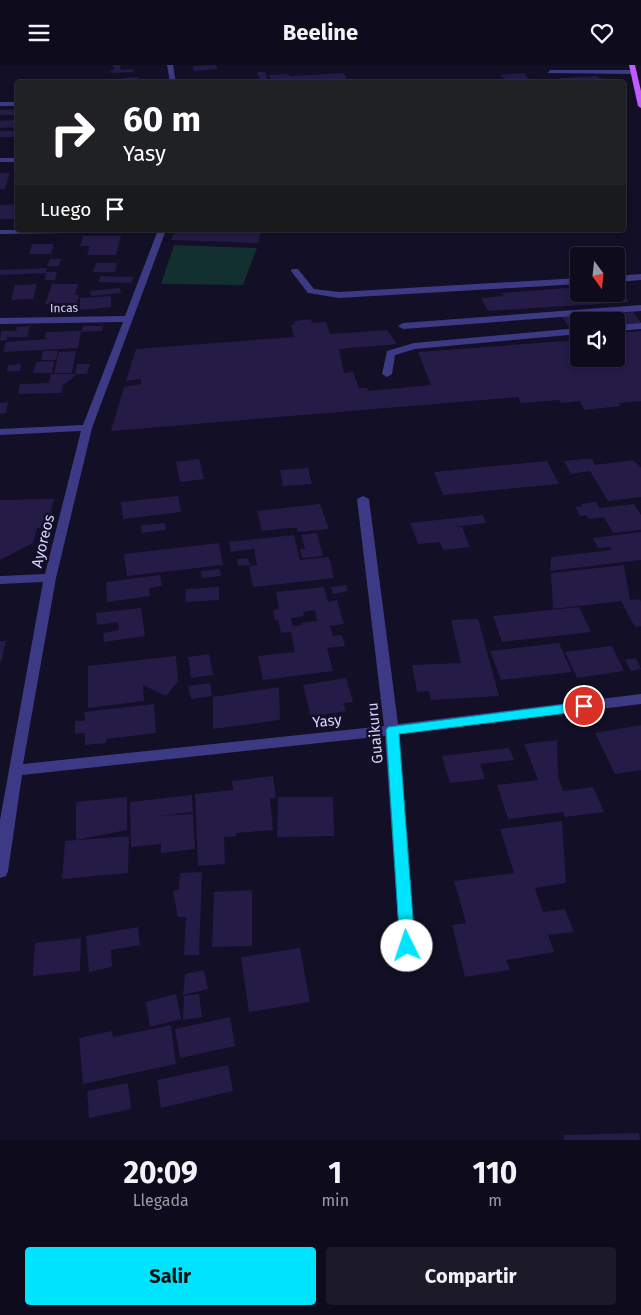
<!DOCTYPE html>
<html lang="es">
<style>
:root{--surface:#0e0b1c;--page:#1c1929;--text:#f1f3f6;--muted:#9b9ba3;--line:#2e2b3b;--accent:#00e5ff}
body{margin:0;font-family:"Fira Sans",sans-serif;background:var(--page);color:var(--text);height:100vh;display:flex;flex-direction:column;font-size:19px;white-space:nowrap}
*{box-sizing:border-box;margin:0}
p{font-size:16px;color:var(--muted)}
.icon{flex:none;width:28px;height:28px;fill:none;stroke:currentColor;stroke-width:2;stroke-linecap:round;stroke-linejoin:round}
.map{position:relative;height:1075px;overflow:hidden}
.drawer{display:flex;flex-direction:column;background:var(--surface);flex:1}
.drawer>*{flex:none}
.guide{position:absolute;left:15px;top:15px;width:611px;height:152px;border-radius:5px;box-shadow:0 2px 8px #0003,0 0 0 1px var(--line);background:#202124;color:#fff;overflow:hidden}
.needle{width:32px;rotate:165deg}
.controls{position:absolute;left:570px;top:182px;display:grid;gap:10px}
.controls a{display:grid;place-items:center;width:55px;height:55px;border-radius:5px;background:var(--surface);box-shadow:0 2px 8px #0003,0 0 0 1px var(--line);font-size:25px}
.pin{position:absolute;display:grid;place-items:center;width:42px;height:42px;color:#fff;margin:-21px;border:2px solid #fff;border-radius:50%;box-shadow:0 1px 5px #0007}
.me{position:absolute;width:55px;margin:-28px;rotate:356deg;stroke-linejoin:round;filter:drop-shadow(0 0 4px #0008)}
.turn{display:flex;align-items:center;gap:18px;height:105px;padding:0 25px;font-size:22px}
.turn .icon{width:65px;height:65px;stroke-width:2.5}
.turn b{display:block;font-size:35px;line-height:42px}
.then{display:flex;align-items:center;height:48px;padding:0 25px;background:#0003;gap:10px;font-size:19px}
.eta{display:flex;justify-content:space-evenly;align-items:center;height:85px;text-align:center}
.eta b{font-size:30px;font-weight:700;line-height:35px}
.primary-button{display:flex;gap:10px;margin-top:auto;padding:10px 25px}
.primary-button a{flex:1;height:58px;border-radius:5px;background:var(--accent);color:#111;font-size:20px;font-weight:700;line-height:58px;text-align:center}
.primary-button a+a{background:var(--page);color:var(--text)}
header{display:flex;justify-content:space-between;align-items:center;height:65px;padding:0 25px;background:var(--surface);font-size:22px;font-weight:700}
.map>svg:first-child{display:block}
.green{fill:#12302f}
.building{fill:#241b47;fill-rule:evenodd}
.lines{fill:none;stroke-linecap:round;stroke-linejoin:round}
.lane{fill:#3d3a85;fill-rule:evenodd}
.street{fill:#3d3a85;fill-rule:evenodd}
.primary{fill:#c25bff;fill-rule:evenodd}
.route{fill:#00e5ff;stroke:#0095a6}
.labels{text-anchor:middle;dominant-baseline:central;stroke-width:5;stroke-linejoin:round;paint-order:stroke}
.far-street-label{font-size:12px;fill:#d9d4ff;stroke:#130f26}
.street-label{font-size:15px;fill:#d9d4ff;stroke:#130f26}
</style>
<header><svg class="icon" aria-label="menu" viewBox="0 0 24 24"><path d="M4 6h16M4 12h16M4 18h16"/></svg>Beeline<svg class="icon" aria-label="heart" viewBox="0 0 24 24"><path d="M12 20l-8-8c-3-5 5-10 8-4 3-6 11-1 8 4z"/></svg></header>
<div class="map">
<svg width="641" height="1075" viewBox="0 0 641 1075">
<rect width="100%" height="100%" fill="#130f26"/>
<!-- green -->
<path class="green" d="M 174,180 L 257,183 L 243,220 L 161,219 Z"/>
<!-- building -->
<path class="building" d="M 113,0 L 120,0 L 121,5 L 133,4 L 134,7 L 111,8 L 111,5 L 114,5 Z
M 216,0 L 218,4 L 194,6 L 192,1 Z
M 257,7 L 265,7 L 269,18 L 261,18 Z
M 344,8 L 348,18 L 272,18 L 269,10 L 288,9 L 290,11 Z
M 524,8 L 531,16 L 507,17 L 500,10 Z
M 596,11 L 613,18 L 563,18 L 559,13 Z
M 138,12 L 139,18 L 122,18 L 122,13 Z
M 18,44 L 17,50 L 0,50 L 0,45 Z
M 15,55 L 18,62 L 0,63 L 0,56 Z
M 0,66 L 18,66 L 18,72 L 0,72 Z
M 0,108 L 10,108 L 5,124 L 0,124 Z
M 18,139 L 18,154 L 0,154 L 0,140 Z
M 175,165 L 261,165 L 258,178 L 171,175 Z
M 83,171 L 121,171 L 116,190 L 87,190 L 90,181 L 80,181 Z
M 32,179 L 54,179 L 51,189 L 29,189 Z
M 50,194 L 61,194 L 59,201 L 47,201 Z
M 96,198 L 117,198 L 115,207 L 93,207 Z
M 47,203 L 46,207 L 57,207 L 55,215 L 45,215 L 46,208 L 0,210 L 0,205 Z
M 101,211 L 134,212 L 131,218 L 98,217 Z
M 37,219 L 33,234 L 11,235 L 15,220 Z
M 52,219 L 78,219 L 75,230 L 79,230 L 77,238 L 45,239 Z
M 616,220 L 629,237 L 488,246 L 481,233 L 504,231 L 502,228 L 579,222 L 579,229 L 616,229 Z
M 120,223 L 121,228 L 91,231 L 90,226 Z
M 111,231 L 111,242 L 80,245 L 80,233 Z
M 633,247 L 641,258 L 616,260 L 616,256 L 611,256 L 606,249 Z
M 586,250 L 590,256 L 579,256 L 579,262 L 569,262 L 562,252 Z
M 311,254 L 312,258 L 326,257 L 330,269 L 387,265 L 397,279 L 339,284 L 344,308 L 353,307 L 359,323 L 367,323 L 368,326 L 431,320 L 418,287 L 579,275 L 579,294 L 616,294 L 616,268 L 641,266 L 641,336 L 618,338 L 621,341 L 584,345 L 580,336 L 561,338 L 559,335 L 521,338 L 518,332 L 111,366 L 124,322 L 141,319 L 141,314 L 126,316 L 136,284 L 294,272 L 291,260 L 295,259 L 294,256 Z
M 30,261 L 27,272 L 7,272 L 7,275 L 0,276 L 1,266 L 16,266 L 17,262 Z
M 83,261 L 103,261 L 102,266 L 81,267 L 78,283 L 3,287 L 6,277 L 45,274 L 46,267 L 82,266 Z
M 43,286 L 58,286 L 56,295 L 41,295 Z
M 76,286 L 72,308 L 54,308 L 59,287 Z
M 54,296 L 52,308 L 33,308 L 36,297 Z
M 21,299 L 20,306 L 7,307 L 8,300 Z
M 77,299 L 90,299 L 87,309 L 75,309 Z
M 51,309 L 75,309 L 74,312 L 63,320 L 61,328 L 18,329 L 20,319 L 49,318 Z
M 8,337 L 6,348 L 0,349 L 0,338 Z
M 199,394 L 204,414 L 180,417 L 176,397 Z
M 584,394 L 592,394 L 595,400 L 633,395 L 641,403 L 641,432 L 608,436 L 590,406 L 571,409 L 564,396 Z
M 547,396 L 559,419 L 443,430 L 434,407 Z
M 308,403 L 312,419 L 283,421 L 280,405 Z
M 178,431 L 181,447 L 123,454 L 121,437 Z
M 54,434 L 47,463 L 37,463 L 33,478 L 0,495 L 0,435 Z
M 596,437 L 600,443 L 634,439 L 641,450 L 641,465 L 613,468 L 604,452 L 589,454 L 586,450 L 580,451 L 575,442 L 582,441 L 581,439 Z
M 320,439 L 329,464 L 298,467 L 297,463 L 289,463 L 262,466 L 257,446 Z
M 483,450 L 486,458 L 454,462 L 462,462 L 470,482 L 443,485 L 440,477 L 418,479 L 410,458 Z
M 165,458 L 166,465 L 142,468 L 141,460 Z
M 641,467 L 641,495 L 550,506 L 551,492 L 611,485 L 610,482 L 598,483 L 593,473 Z
M 317,468 L 323,491 L 302,493 L 300,484 L 305,484 L 301,470 Z
M 294,470 L 300,495 L 329,492 L 334,513 L 253,522 L 249,501 L 257,500 L 254,484 L 231,487 L 229,477 Z
M 219,478 L 223,500 L 127,511 L 124,489 Z
M 248,493 L 250,500 L 238,501 L 237,494 Z
M 624,500 L 630,535 L 639,534 L 641,536 L 641,561 L 635,562 L 621,536 L 553,544 L 551,508 Z
M 220,504 L 221,511 L 202,513 L 201,506 Z
M 160,510 L 162,521 L 149,523 L 150,531 L 107,537 L 106,517 Z
M 346,520 L 348,526 L 333,529 L 331,522 Z
M 219,522 L 219,535 L 185,537 L 186,524 Z
M 324,522 L 328,537 L 337,535 L 344,559 L 330,561 L 333,571 L 342,570 L 345,581 L 327,583 L 333,606 L 263,615 L 258,591 L 295,587 L 291,567 L 281,568 L 278,555 L 275,556 L 273,545 L 279,544 L 276,527 ZM 315,545 L 317,556 L 301,558 L 302,560 L 293,561 L 291,553 L 304,551 L 303,547 Z
M 579,542 L 591,567 L 502,577 L 493,551 Z
M 141,543 L 145,571 L 104,577 L 103,568 L 119,565 L 118,557 L 97,560 L 96,548 Z
M 478,554 L 499,631 L 431,635 L 429,626 L 417,627 L 412,600 L 461,598 L 451,555 Z
M 0,576 L 6,576 L 1,597 L 0,597 Z
M 559,578 L 572,607 L 501,615 L 490,586 Z
M 612,581 L 624,606 L 577,613 L 565,587 Z
M 209,589 L 213,610 L 191,613 L 188,592 Z
M 176,591 L 178,616 L 166,631 L 143,620 L 144,636 L 88,643 L 88,601 Z
M 636,593 L 641,604 L 631,606 L 625,595 Z
M 346,613 L 353,637 L 343,638 L 346,646 L 311,652 L 303,620 Z
M 210,618 L 212,631 L 191,634 L 188,621 Z
M 279,622 L 280,655 L 213,664 L 213,632 Z
M 154,639 L 156,668 L 106,674 L 106,678 L 85,680 L 85,668 L 75,669 L 75,656 L 85,656 L 84,647 Z
M 641,660 L 641,705 L 615,709 L 595,668 Z
M 557,675 L 558,712 L 563,726 L 593,722 L 604,747 L 565,752 L 563,747 L 508,754 L 497,720 L 538,715 L 524,679 Z
M 509,683 L 514,695 L 480,699 L 485,714 L 450,718 L 442,691 Z
M 273,711 L 276,733 L 270,733 L 273,765 L 236,768 L 236,771 L 224,772 L 225,799 L 198,801 L 195,729 L 233,725 L 232,716 Z
M 192,730 L 193,747 L 160,751 L 193,749 L 195,784 L 161,788 L 161,779 L 131,782 L 130,737 Z
M 127,732 L 127,765 L 76,775 L 76,737 Z
M 278,732 L 333,732 L 334,771 L 277,772 Z
M 562,756 L 566,818 L 535,823 L 543,847 L 565,844 L 574,867 L 548,870 L 554,887 L 506,895 L 510,905 L 465,912 L 452,860 L 466,858 L 454,816 L 514,808 L 500,764 Z
M 129,771 L 128,808 L 62,814 L 65,776 Z
M 202,807 L 199,890 L 184,890 L 186,852 L 178,852 L 173,826 L 179,824 L 180,808 Z
M 252,825 L 252,881 L 212,882 L 214,827 Z
M 138,862 L 140,880 L 111,885 L 112,902 L 89,907 L 86,871 Z
M 81,873 L 80,906 L 33,911 L 35,878 Z
M 300,883 L 310,937 L 249,947 L 241,892 Z
M 204,905 L 208,924 L 183,930 L 185,909 Z
M 176,929 L 181,954 L 150,962 L 146,937 Z
M 199,929 L 202,952 L 183,955 L 184,931 Z
M 230,952 L 235,981 L 180,993 L 175,964 Z
M 171,960 L 176,999 L 83,1019 L 79,973 L 112,966 L 113,972 Z
M 228,1000 L 233,1026 L 161,1043 L 157,1015 Z
M 128,1018 L 131,1044 L 89,1053 L 87,1026 Z
M 639,1068 L 640,1075 L 564,1075 L 563,1070 Z"/>
<g class="lines">
<!-- lane -->
<path class="lane" d="M 292,204 L 298,204 L 314,224 L 339,227 L 579,213 L 579,219 L 339,233 L 308,228 L 291,206 Z
M 641,209 L 641,215 L 616,217 L 616,211 Z
M 641,240 L 641,246 L 403,264 L 398,261 L 403,258 Z
M 641,258 L 641,264 L 616,266 L 616,260 Z
M 579,263 L 579,269 L 415,284 L 395,290 L 392,309 L 387,312 L 382,309 L 387,286 L 414,278 Z"/>
<!-- street -->
<path class="street" d="M 167,0 L 173,0 L 176,18 L 170,18 Z
M 550,5 L 632,5 L 635,7 L 632,9 L 548,8 Z
M 0,37 L 18,37 L 18,41 L 0,41 Z
M 0,93 L 18,93 L 18,97 L 0,97 Z
M 0,165 L 137,165 L 133,167 L 0,169 Z
M 158,165 L 166,165 L 92,363 L 56,513 L 23,699 L 384,661 L 357,434 L 363,431 L 369,434 L 398,659 L 641,629 L 641,639 L 399,669 L 417,900 L 415,905 L 409,908 L 403,905 L 401,900 L 385,671 L 22,710 L 8,806 L 6,811 L 0,813 L 0,755 L 43,517 L 0,519 L 0,511 L 45,509 L 81,366 L 0,370 L 0,364 L 83,360 L 123,257 L 0,259 L 0,253 L 125,251 Z"/>
<!-- primary -->
<path class="primary" d="M 629,0 L 635,0 L 641,26 L 641,43 L 638,41 Z"/>
</g>
<!-- route -->
<path class="route" d="M 584,637 L 590,641 L 584,646 L 399,669 L 415,881 L 413,886 L 407,888 L 402,886 L 400,881 L 386,665 L 388,662 Z"/>
<g class="labels">
<!-- far-street labels -->
<g class="far-street-label">
<text transform="translate(64 243) rotate(-1)">Incas</text>
</g>
<!-- street labels -->
<g class="street-label">
<text transform="translate(43 476) rotate(-76)">Ayoreos</text>
<text transform="translate(327 656) rotate(-6)">Yasy</text>
<text transform="translate(375 668) rotate(-95)">Guaikuru</text>
</g>
</g>
</svg>
<div class="controls">
<a><svg class="needle" viewBox="-14 -14 28 28"><path d="M0-13l5 13h-10z" fill="#e53935"/><path d="M0 13l5-13h-10z" fill="#9b9ba3"/></svg></a>
<a><svg class="icon" aria-label="sound" viewBox="0 0 24 24"><path d="M4 9h4l5-4v14l-5-4H4zM17 9q2 3 0 6"/></svg></a>
</div>
<div class="pin" style="left:584px;top:641px;background:#d93025"><svg class="icon" aria-label="arrive" viewBox="0 0 24 24"><path d="M6 21V4h12l-3 4 3 4H6"/></svg></div>
<svg class="me" style="left:407px;top:881px" viewBox="-20 -20 40 40"><circle r="19" fill="#fff"/><path d="M0-13L10 11 0 6-10 11z" fill="#00e5ff"/></svg>
<div class="guide">
<div class="turn"><svg class="icon" aria-label="right" viewBox="0 0 24 24"><path d="M7 20v-9h11M14 6l5 5-5 5"/></svg><div><b>60 m</b>Yasy</div></div>
<div class="then">Luego<svg class="icon" aria-label="arrive" viewBox="0 0 24 24"><path d="M6 21V4h12l-3 4 3 4H6"/></svg></div>
</div>
</div>
<section class="drawer">
<div class="eta">
<div><b>20:09</b><p>Llegada</p></div>
<div><b>1</b><p>min</p></div>
<div><b>110</b><p>m</p></div>
</div>
<div class="primary-button"><a>Salir</a><a>Compartir</a></div>
</section>
